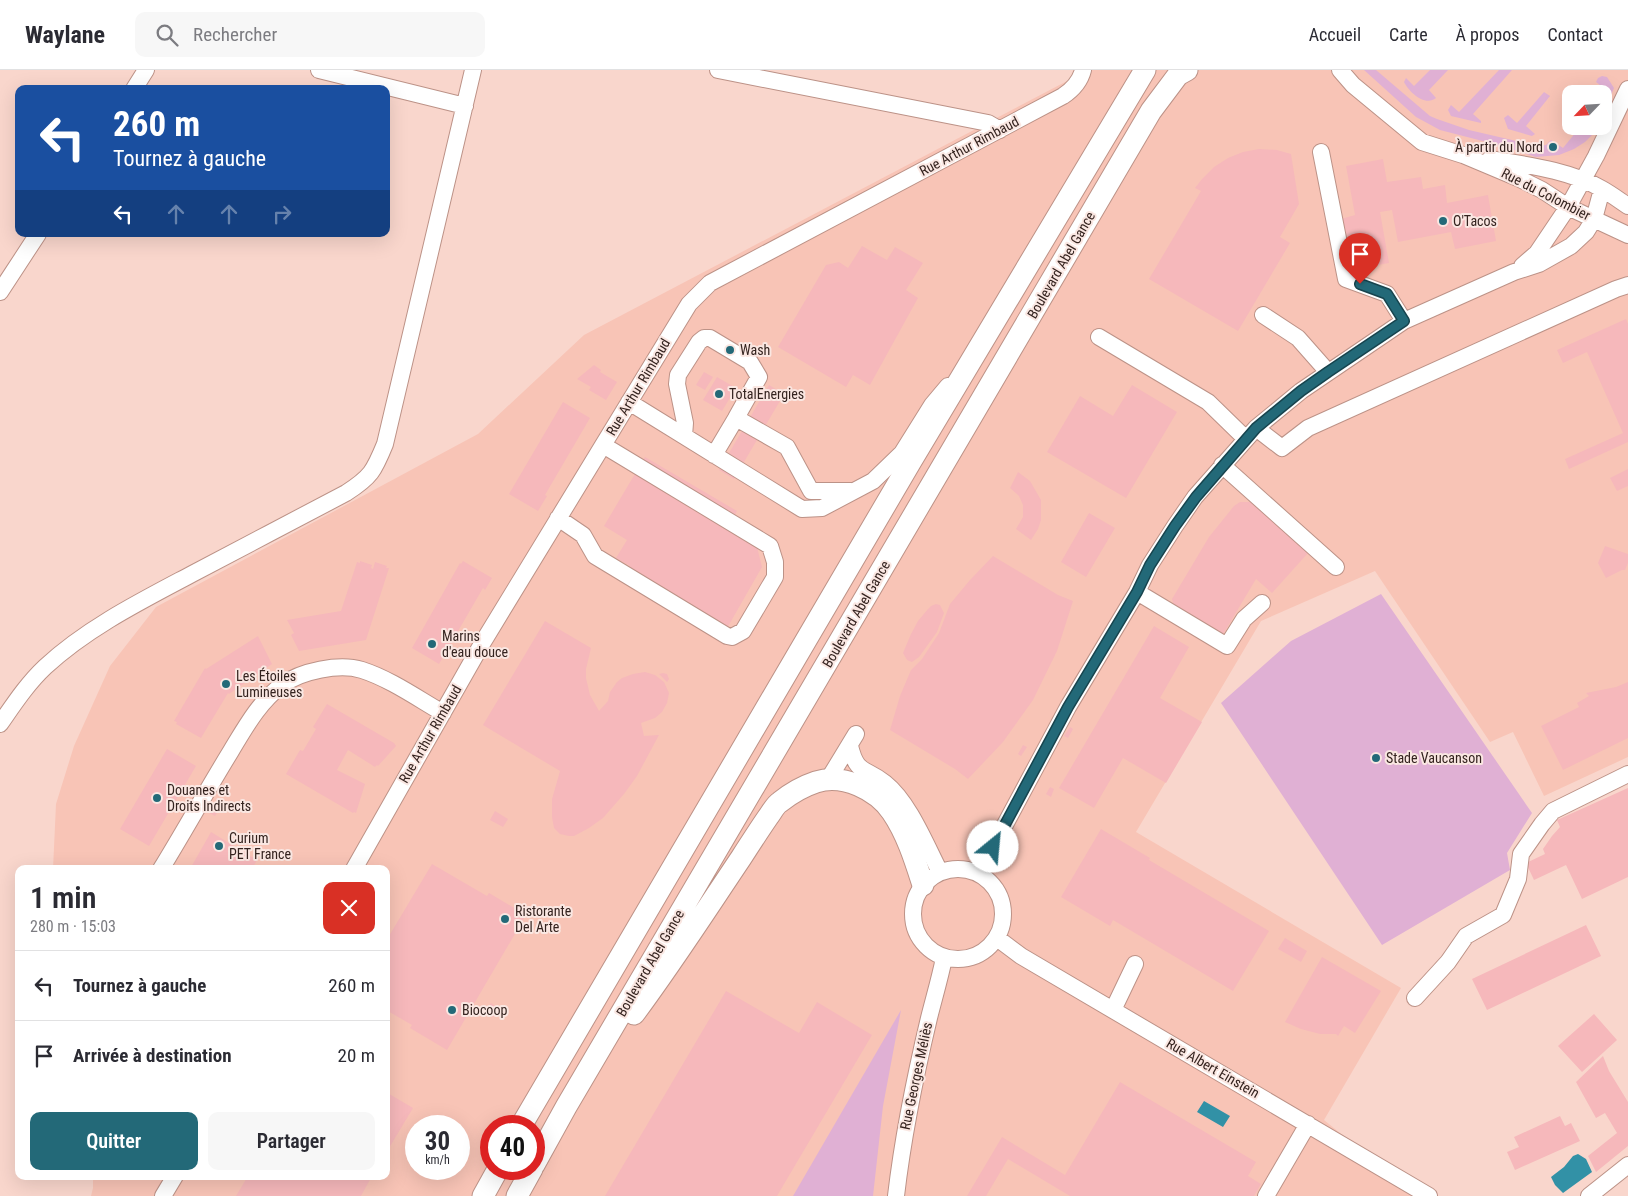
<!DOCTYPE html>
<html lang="fr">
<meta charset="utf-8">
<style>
:root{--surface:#fff;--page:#f7f7f7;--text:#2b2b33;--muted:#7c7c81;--line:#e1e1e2;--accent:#236978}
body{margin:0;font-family:"Roboto Condensed",sans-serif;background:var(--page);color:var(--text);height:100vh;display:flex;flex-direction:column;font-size:19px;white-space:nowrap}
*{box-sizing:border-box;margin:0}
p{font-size:16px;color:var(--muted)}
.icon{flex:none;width:28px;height:28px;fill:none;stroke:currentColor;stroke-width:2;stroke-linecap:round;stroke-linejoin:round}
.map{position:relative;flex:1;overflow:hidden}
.details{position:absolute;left:15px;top:795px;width:375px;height:315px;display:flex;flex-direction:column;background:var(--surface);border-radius:10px;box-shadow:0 5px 20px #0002}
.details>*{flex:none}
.guide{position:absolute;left:15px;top:15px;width:375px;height:152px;border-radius:10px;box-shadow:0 5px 20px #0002;background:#1a4fa0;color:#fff;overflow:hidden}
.needle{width:32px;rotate:245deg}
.buttons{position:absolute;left:1562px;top:15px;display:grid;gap:10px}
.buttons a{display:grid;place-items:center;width:50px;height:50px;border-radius:10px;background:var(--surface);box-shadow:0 5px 20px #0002;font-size:25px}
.speed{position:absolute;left:405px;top:1045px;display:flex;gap:10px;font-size:25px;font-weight:700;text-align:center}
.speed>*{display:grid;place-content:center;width:65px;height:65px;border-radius:50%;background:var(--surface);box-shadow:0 5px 20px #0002;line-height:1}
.speed small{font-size:12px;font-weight:400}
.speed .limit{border:8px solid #d22;background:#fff;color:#111}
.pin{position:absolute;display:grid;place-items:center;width:42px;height:42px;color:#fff;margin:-51px -21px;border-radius:50% 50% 50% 0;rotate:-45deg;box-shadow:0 0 5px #0007}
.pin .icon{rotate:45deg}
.me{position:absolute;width:55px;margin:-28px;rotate:28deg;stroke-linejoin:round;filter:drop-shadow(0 0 4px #0008)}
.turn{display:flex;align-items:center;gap:18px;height:105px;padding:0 15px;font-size:22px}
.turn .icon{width:65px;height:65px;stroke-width:2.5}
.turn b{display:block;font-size:35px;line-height:42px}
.lanes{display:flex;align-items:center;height:48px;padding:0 15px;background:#0003;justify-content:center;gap:25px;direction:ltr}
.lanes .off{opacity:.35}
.round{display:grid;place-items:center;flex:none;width:52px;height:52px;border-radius:10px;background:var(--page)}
.summary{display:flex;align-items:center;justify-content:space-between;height:85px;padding:0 15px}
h1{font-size:30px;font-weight:600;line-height:38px}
.primary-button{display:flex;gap:10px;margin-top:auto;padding:10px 15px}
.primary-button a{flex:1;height:58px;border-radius:10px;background:var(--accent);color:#fff;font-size:20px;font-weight:600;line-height:58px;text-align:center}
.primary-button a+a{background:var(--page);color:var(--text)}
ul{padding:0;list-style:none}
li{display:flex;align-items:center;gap:15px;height:70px;padding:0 15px;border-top:1px solid var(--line)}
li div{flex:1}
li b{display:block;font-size:19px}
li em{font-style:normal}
header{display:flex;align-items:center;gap:30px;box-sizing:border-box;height:70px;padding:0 25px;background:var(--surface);border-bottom:1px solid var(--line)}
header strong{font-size:24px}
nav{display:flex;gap:28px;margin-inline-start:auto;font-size:18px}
.search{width:350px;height:45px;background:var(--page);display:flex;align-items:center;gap:12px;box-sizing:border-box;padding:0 18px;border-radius:10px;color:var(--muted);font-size:19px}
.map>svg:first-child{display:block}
.built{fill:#f8c4b6;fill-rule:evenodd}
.green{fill:#e0b0d4}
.water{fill:#3291a6}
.building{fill:#f6b8bb}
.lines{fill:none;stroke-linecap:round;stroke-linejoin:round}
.minor-casing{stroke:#bc9287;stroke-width:18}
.major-casing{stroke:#bc9287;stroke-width:23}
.minor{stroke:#fff;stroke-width:16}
.major{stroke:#fff;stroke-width:21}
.route-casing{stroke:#17444e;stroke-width:12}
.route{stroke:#236978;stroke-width:9}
.poi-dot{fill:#236978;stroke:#fae7e2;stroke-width:2}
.labels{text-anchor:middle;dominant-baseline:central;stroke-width:4;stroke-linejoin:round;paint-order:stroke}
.street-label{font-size:14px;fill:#34231f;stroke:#fae7e2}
.poi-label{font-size:14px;fill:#34231f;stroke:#fae7e2;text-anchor:start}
</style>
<header>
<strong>Waylane</strong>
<div class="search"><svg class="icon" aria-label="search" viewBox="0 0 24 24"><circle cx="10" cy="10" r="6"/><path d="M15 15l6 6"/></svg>Rechercher</div>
<nav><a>Accueil</a><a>Carte</a><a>À propos</a><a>Contact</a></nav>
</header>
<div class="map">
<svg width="1628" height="1126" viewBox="0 0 1628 1126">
<rect width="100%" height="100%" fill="#f9d6cc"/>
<!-- built -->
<path class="built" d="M 1088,0 L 1628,0 L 1628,687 L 1544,726 L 1513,662 L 1490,672 L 1375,501 L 1261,551 L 1136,762 L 1401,918 L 1324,1050 L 1417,1126 L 91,1126 L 93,1118 L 93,1106 L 386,1106 L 386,799 L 53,799 L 56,734 L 74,676 L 110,596 L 156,537 L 478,364 L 584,265 ZM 1571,24 L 1604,24 L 1604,56 L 1571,56 ZM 416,1056 L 459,1056 L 459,1099 L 416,1099 ZM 491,1056 L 534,1056 L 534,1099 L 491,1099 Z"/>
<!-- green -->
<path class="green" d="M 1364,0 L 1376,0 L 1430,46 L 1437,49 L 1469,60 L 1538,76 L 1546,75 L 1551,70 L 1563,78 L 1581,56 L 1587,56 L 1595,62 L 1585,72 L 1574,79 L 1559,85 L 1536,87 L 1498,75 L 1440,60 L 1416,47 Z
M 1430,0 L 1448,0 L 1429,20 L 1436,28 C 1425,37 1409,22 1404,12 L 1406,8 L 1414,16 Z
M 1499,0 L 1512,0 L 1473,44 L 1481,51 L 1481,53 L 1451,46 L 1448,40 L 1451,35 L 1459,42 Z
M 1602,6 L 1607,7 L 1614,18 L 1604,42 L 1604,28 L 1609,22 L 1596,12 L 1598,8 Z
M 1544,22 L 1550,26 L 1526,56 L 1535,64 L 1532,66 L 1508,59 L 1504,48 L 1508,45 L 1517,53 Z
M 1381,524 L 1532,743 L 1507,783 L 1510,800 L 1382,875 L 1221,633 L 1291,571 Z
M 901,940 L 883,1036 L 873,1126 L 793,1126 Z"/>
<!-- water -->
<path class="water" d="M 1204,1031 L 1230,1046 L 1223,1057 L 1197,1042 Z
M 1578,1084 L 1586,1089 L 1592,1102 L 1563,1123 L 1555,1115 L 1551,1107 L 1564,1097 L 1573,1086 Z"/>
<!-- building -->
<path class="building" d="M 1259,79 L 1277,80 L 1291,84 L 1299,134 L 1280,167 L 1290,173 L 1238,261 L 1149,209 L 1201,121 L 1195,118 L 1202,109 L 1214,97 L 1228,88 L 1243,82 Z
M 1383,89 L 1387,112 L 1421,107 L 1423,119 L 1445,115 L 1447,133 L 1488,125 L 1496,171 L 1455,179 L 1451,162 L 1398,172 L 1392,140 L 1380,142 L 1389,193 L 1351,200 L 1341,149 L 1355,145 L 1346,96 Z
M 862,176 L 887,190 L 895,177 L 923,193 L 906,220 L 918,228 L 870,315 L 853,305 L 846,317 L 778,277 L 826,195 L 839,192 L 848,198 Z
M 1626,249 L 1628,254 L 1628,372 L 1569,399 L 1565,389 L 1623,363 L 1587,282 L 1563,293 L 1557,280 Z
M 594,295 L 601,300 L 600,302 L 617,312 L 606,330 L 589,320 L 591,317 L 577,309 Z
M 704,302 L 713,307 L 705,320 L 696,315 Z
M 717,307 L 736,318 L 722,341 L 703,330 Z
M 769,315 L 784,324 L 734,409 L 719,400 Z
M 1132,315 L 1177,342 L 1126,428 L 1047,382 L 1080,326 L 1113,346 Z
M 563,332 L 590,348 L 545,425 L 547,426 L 538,441 L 509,424 Z
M 645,387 L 737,441 L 728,457 L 756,473 L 762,497 L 726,560 L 627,502 L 630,496 L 616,488 L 627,470 L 604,456 Z
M 1628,399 L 1628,416 L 1617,421 L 1610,408 Z
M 1018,402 L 1030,411 L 1041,430 L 1041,450 L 1038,459 L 1031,470 L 1016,459 L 1023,447 L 1023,435 L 1019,426 L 1010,418 Z
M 1240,432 L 1252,432 L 1308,483 L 1272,523 L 1256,509 L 1222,566 L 1175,539 L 1172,529 L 1209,467 L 1234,436 Z
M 1089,443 L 1115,458 L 1086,507 L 1061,492 Z
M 1605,476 L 1628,484 L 1628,493 L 1625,500 L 1622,500 L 1606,508 L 1598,493 Z
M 993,486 L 1058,525 L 1073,531 L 1057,581 L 1033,630 L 1003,672 L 968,709 L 955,699 L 890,660 L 900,626 L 911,600 L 922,589 L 939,563 L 950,534 L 970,510 Z
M 360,491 L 372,495 L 371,498 L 373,499 L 375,492 L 387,496 L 386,498 L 389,498 L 366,570 L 299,581 L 291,565 L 294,563 L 287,550 L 341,541 L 357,492 L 360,493 Z
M 463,491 L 492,508 L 485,520 L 483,518 L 439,594 L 412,578 L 460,493 L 461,494 Z
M 936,534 L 940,535 L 944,543 L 937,562 L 919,587 L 912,592 L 907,590 L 903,583 L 911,564 L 918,551 L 928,539 L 931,536 Z
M 545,551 L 591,578 L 586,599 L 586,608 L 590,625 L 599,641 L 608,631 L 610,622 L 617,612 L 622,608 L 633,604 L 645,602 L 655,605 L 664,612 L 669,623 L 667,633 L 662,642 L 655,648 L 641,653 L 644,666 L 659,665 L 637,706 L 624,724 L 603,748 L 589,758 L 574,766 L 569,766 L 560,764 L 554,758 L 552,747 L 552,729 L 560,701 L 483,655 Z
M 1154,556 L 1189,577 L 1160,628 L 1202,652 L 1166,713 L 1123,688 L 1094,738 L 1059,718 Z
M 258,566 L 272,594 L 229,624 L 228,623 L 201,668 L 176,654 L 177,652 L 174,651 L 205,598 L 206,599 Z
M 663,603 L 667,604 L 669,609 L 667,612 L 659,604 Z
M 1628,612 L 1628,668 L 1563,700 L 1541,656 L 1579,637 L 1577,633 L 1589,626 L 1586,623 L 1616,617 Z
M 327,634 L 394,673 L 396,676 L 378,696 L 377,695 L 375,697 L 348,680 L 337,700 L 365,714 L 356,743 L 354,742 L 353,743 L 286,704 L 300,680 L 303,681 L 316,659 L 313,657 Z
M 1070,657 L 1073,659 L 1068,668 L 1064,666 Z
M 1023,675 L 1027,677 L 1021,686 L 1018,684 Z
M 167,679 L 196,696 L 149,776 L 120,759 Z
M 1050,717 L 1054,719 L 1051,727 L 1046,724 Z
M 1628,718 L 1628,807 L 1582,829 L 1566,795 L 1534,810 L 1526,793 L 1545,784 L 1543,779 L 1552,766 L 1560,757 L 1557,750 Z
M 213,736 L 219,740 L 215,746 L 209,743 Z
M 495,741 L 508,749 L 503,757 L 490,750 Z
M 1101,759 L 1150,788 L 1149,790 L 1269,861 L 1233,921 L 1113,850 L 1110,856 L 1061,827 Z
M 211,762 L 257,790 L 252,799 L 190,799 Z
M 432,794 L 487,826 L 489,823 L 526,845 L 447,980 L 410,958 L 412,955 L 386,940 L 386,871 Z
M 1586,855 L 1601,886 L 1487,940 L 1472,909 Z
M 1285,868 L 1307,881 L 1301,892 L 1278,879 Z
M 1322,887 L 1381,921 L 1355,963 L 1344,956 L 1338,966 L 1336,964 L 1320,964 L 1301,959 L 1285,952 Z
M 726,921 L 799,963 L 817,932 L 872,965 L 777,1126 L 605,1126 Z
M 491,933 L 498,938 L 493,947 L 485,942 Z
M 1594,944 L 1617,970 L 1582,1002 L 1558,976 Z
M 1603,986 L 1609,1001 L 1628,1032 L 1628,1076 L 1596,1102 L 1588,1086 L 1617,1063 L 1605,1043 L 1596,1048 L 1576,1012 Z
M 1120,1012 L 1256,1092 L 1248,1106 L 1261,1114 L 1254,1126 L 1070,1126 L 1008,1089 L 986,1126 L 967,1126 L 1002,1067 L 1065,1105 Z
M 386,1022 L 413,1038 L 386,1083 Z
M 1560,1046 L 1565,1056 L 1571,1053 L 1580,1071 L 1515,1100 L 1507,1082 L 1519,1077 L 1514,1067 Z
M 248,1106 L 372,1106 L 361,1126 L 236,1126 Z"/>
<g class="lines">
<defs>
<path id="minor" d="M 319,0 L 465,36
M 718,0 L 988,53 L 1000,60
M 1340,0 L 1353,15 L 1422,72 L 1463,85 L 1520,109 L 1542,120 L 1568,137 L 1628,165
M 134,19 L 146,0
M 1321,82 L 1346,209 L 1387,224 L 1404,251
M 1490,89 C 1526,95 1569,100 1602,119 C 1611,124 1619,130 1628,136
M 1522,196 L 1537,183 L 1568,137 L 1596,86 L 1628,19
M 0,222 L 38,164
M 1263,245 L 1298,268 L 1328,302
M 1099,267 L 1208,332 L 1246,369
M 629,332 L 802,439 L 822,438 L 873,411 L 902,383 L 932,335 L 948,316
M 1256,358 L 1282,378 L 1308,358 L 1616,219 L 1628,215
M 684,366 L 685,353 L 677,314 L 678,305 L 699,272 L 704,268 L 710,268 L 750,292 L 759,307 L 736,348
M 714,385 L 736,348 L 787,377 L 811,421 L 851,421
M 1222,395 L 1336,497
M 558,448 L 583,465 L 595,486 L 727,566 L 732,567 L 743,561 L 775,507 L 775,492 L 770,476 L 603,375
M 1137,522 L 1227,576 L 1244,549 L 1262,533
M 0,654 C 14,634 27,614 45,597 C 87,558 141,531 192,504 C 243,477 295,450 346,423 C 371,407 374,401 385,374 L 473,0
M 850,676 C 857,705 865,697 885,713 C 909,732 926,775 940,802
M 828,710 L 856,664
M913 844a45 45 0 1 1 90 0a45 45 0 1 1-90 0Z
M 161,799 C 185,760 207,720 231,681 C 245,658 259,632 282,615 C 301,601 339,593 362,600 C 390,609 417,628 443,643
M 354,799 L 483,572 L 689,234 L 710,213 L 1063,26 C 1072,20 1080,12 1083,0
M 976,802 L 993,777 L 1068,637 L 1137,522 L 1150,495 L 1175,456 L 1195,427 L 1256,358 L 1301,321 L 1404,251 L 1514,202 L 1539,194 L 1571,176 L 1586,162 L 1594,149 L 1602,119
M 997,868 L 1021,886 L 1429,1126
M 1415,928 L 1448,892 L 1466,866 L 1503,845 L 1518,809 L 1521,784 L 1542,754 L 1553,741 L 1628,704
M 1113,940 L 1135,894
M 163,1126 L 175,1106
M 896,1126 C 903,1066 915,1007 929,948 C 934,928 940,908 944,888
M 1266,1126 L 1308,1054
M 1589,1126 L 1628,1095"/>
<path id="major" d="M 634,944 C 672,893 706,840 741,788 C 750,774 759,760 768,747 C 772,742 775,735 780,732 C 790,724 804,716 816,712 C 843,703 877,720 892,742 C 907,764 915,790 923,815
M 521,1056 L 910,393 L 1145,0
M 534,1095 L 566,1037 L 1151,41 L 1178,5 L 1187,0
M 483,1126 L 498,1099
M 517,1126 L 532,1099"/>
</defs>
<!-- minor casing -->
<use href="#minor" class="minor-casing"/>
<!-- major casing -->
<use href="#major" class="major-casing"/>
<!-- minor -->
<use href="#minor" class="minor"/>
<!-- major -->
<use href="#major" class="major"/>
</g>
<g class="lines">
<defs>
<path id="route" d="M 993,777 L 1068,637 L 1137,522 L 1150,495 L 1175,456 L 1196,427 L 1256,358 L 1301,321 L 1328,302 L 1404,251 L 1387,224 L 1360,214"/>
</defs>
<!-- route casing -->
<use href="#route" class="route-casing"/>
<!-- route -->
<use href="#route" class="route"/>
</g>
<!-- markers -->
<g class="poi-dot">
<circle cx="1553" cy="77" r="5"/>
<circle cx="1443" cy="151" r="5"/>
<circle cx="730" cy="280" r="5"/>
<circle cx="719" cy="324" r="5"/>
<circle cx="432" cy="574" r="5"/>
<circle cx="226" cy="614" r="5"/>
<circle cx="1376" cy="688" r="5"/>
<circle cx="157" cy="728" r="5"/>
<circle cx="219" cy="776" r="5"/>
<circle cx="505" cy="849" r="5"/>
<circle cx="452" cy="940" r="5"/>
</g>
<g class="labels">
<!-- street labels -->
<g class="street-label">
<text transform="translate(969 76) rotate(-28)">Rue Arthur Rimbaud</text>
<text transform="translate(1546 124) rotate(27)">Rue du Colombier</text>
<text transform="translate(1061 195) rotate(-60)">Boulevard Abel Gance</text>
<text transform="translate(638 317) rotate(-59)">Rue Arthur Rimbaud</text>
<text transform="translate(856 544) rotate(-60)">Boulevard Abel Gance</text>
<text transform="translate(430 664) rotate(-60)">Rue Arthur Rimbaud</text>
<text transform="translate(650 893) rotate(-60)">Boulevard Abel Gance</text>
<text transform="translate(1213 998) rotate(30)">Rue Albert Einstein</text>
<text transform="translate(916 1006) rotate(-78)">Rue Georges Méliès</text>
</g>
<!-- poi labels -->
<g class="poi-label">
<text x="1543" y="77" text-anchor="end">À partir du Nord</text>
<text x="1453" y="151">O'Tacos</text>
<text x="740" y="280">Wash</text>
<text x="729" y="324">TotalEnergies</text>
<text x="442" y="566">Marins<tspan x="442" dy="16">d'eau douce</tspan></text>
<text x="236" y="606">Les Étoiles<tspan x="236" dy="16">Lumineuses</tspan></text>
<text x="1386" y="688">Stade Vaucanson</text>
<text x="167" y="720">Douanes et<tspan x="167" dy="16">Droits Indirects</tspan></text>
<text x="229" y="768">Curium<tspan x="229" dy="16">PET France</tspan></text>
<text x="515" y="841">Ristorante<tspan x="515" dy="16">Del Arte</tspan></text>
<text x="462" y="940">Biocoop</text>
</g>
</g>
</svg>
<div class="buttons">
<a><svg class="needle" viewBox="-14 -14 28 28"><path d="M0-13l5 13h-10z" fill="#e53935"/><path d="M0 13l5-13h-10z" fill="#7c7c81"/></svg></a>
</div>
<div class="speed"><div>30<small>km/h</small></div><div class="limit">40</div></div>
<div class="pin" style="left:1360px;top:214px;background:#d93025"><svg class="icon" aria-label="arrive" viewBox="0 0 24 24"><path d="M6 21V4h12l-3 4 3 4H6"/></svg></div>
<svg class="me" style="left:993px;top:777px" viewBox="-20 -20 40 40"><circle r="19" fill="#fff"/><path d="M0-13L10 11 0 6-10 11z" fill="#236978"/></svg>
<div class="guide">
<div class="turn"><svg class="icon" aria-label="left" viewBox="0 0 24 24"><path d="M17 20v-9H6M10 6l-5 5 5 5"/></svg><div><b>260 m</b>Tournez à gauche</div></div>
<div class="lanes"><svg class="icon" aria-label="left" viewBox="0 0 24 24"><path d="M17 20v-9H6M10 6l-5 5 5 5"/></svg><svg class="icon off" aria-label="ahead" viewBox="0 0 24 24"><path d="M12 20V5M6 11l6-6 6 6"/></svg><svg class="icon off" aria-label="ahead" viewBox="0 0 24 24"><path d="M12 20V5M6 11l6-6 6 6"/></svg><svg class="icon off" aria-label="right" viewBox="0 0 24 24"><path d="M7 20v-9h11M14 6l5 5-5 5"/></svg></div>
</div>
<section class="details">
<div class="summary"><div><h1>1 min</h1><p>280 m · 15:03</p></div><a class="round" style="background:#d93025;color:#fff"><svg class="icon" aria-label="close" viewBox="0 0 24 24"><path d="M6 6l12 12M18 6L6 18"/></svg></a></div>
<ul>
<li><svg class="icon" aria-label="left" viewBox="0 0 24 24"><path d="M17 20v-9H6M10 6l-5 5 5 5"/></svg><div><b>Tournez à gauche</b></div><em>260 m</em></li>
<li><svg class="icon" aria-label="arrive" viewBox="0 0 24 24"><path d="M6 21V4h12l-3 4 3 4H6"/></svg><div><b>Arrivée à destination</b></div><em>20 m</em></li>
</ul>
<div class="primary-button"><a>Quitter</a><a>Partager</a></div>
</section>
</div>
